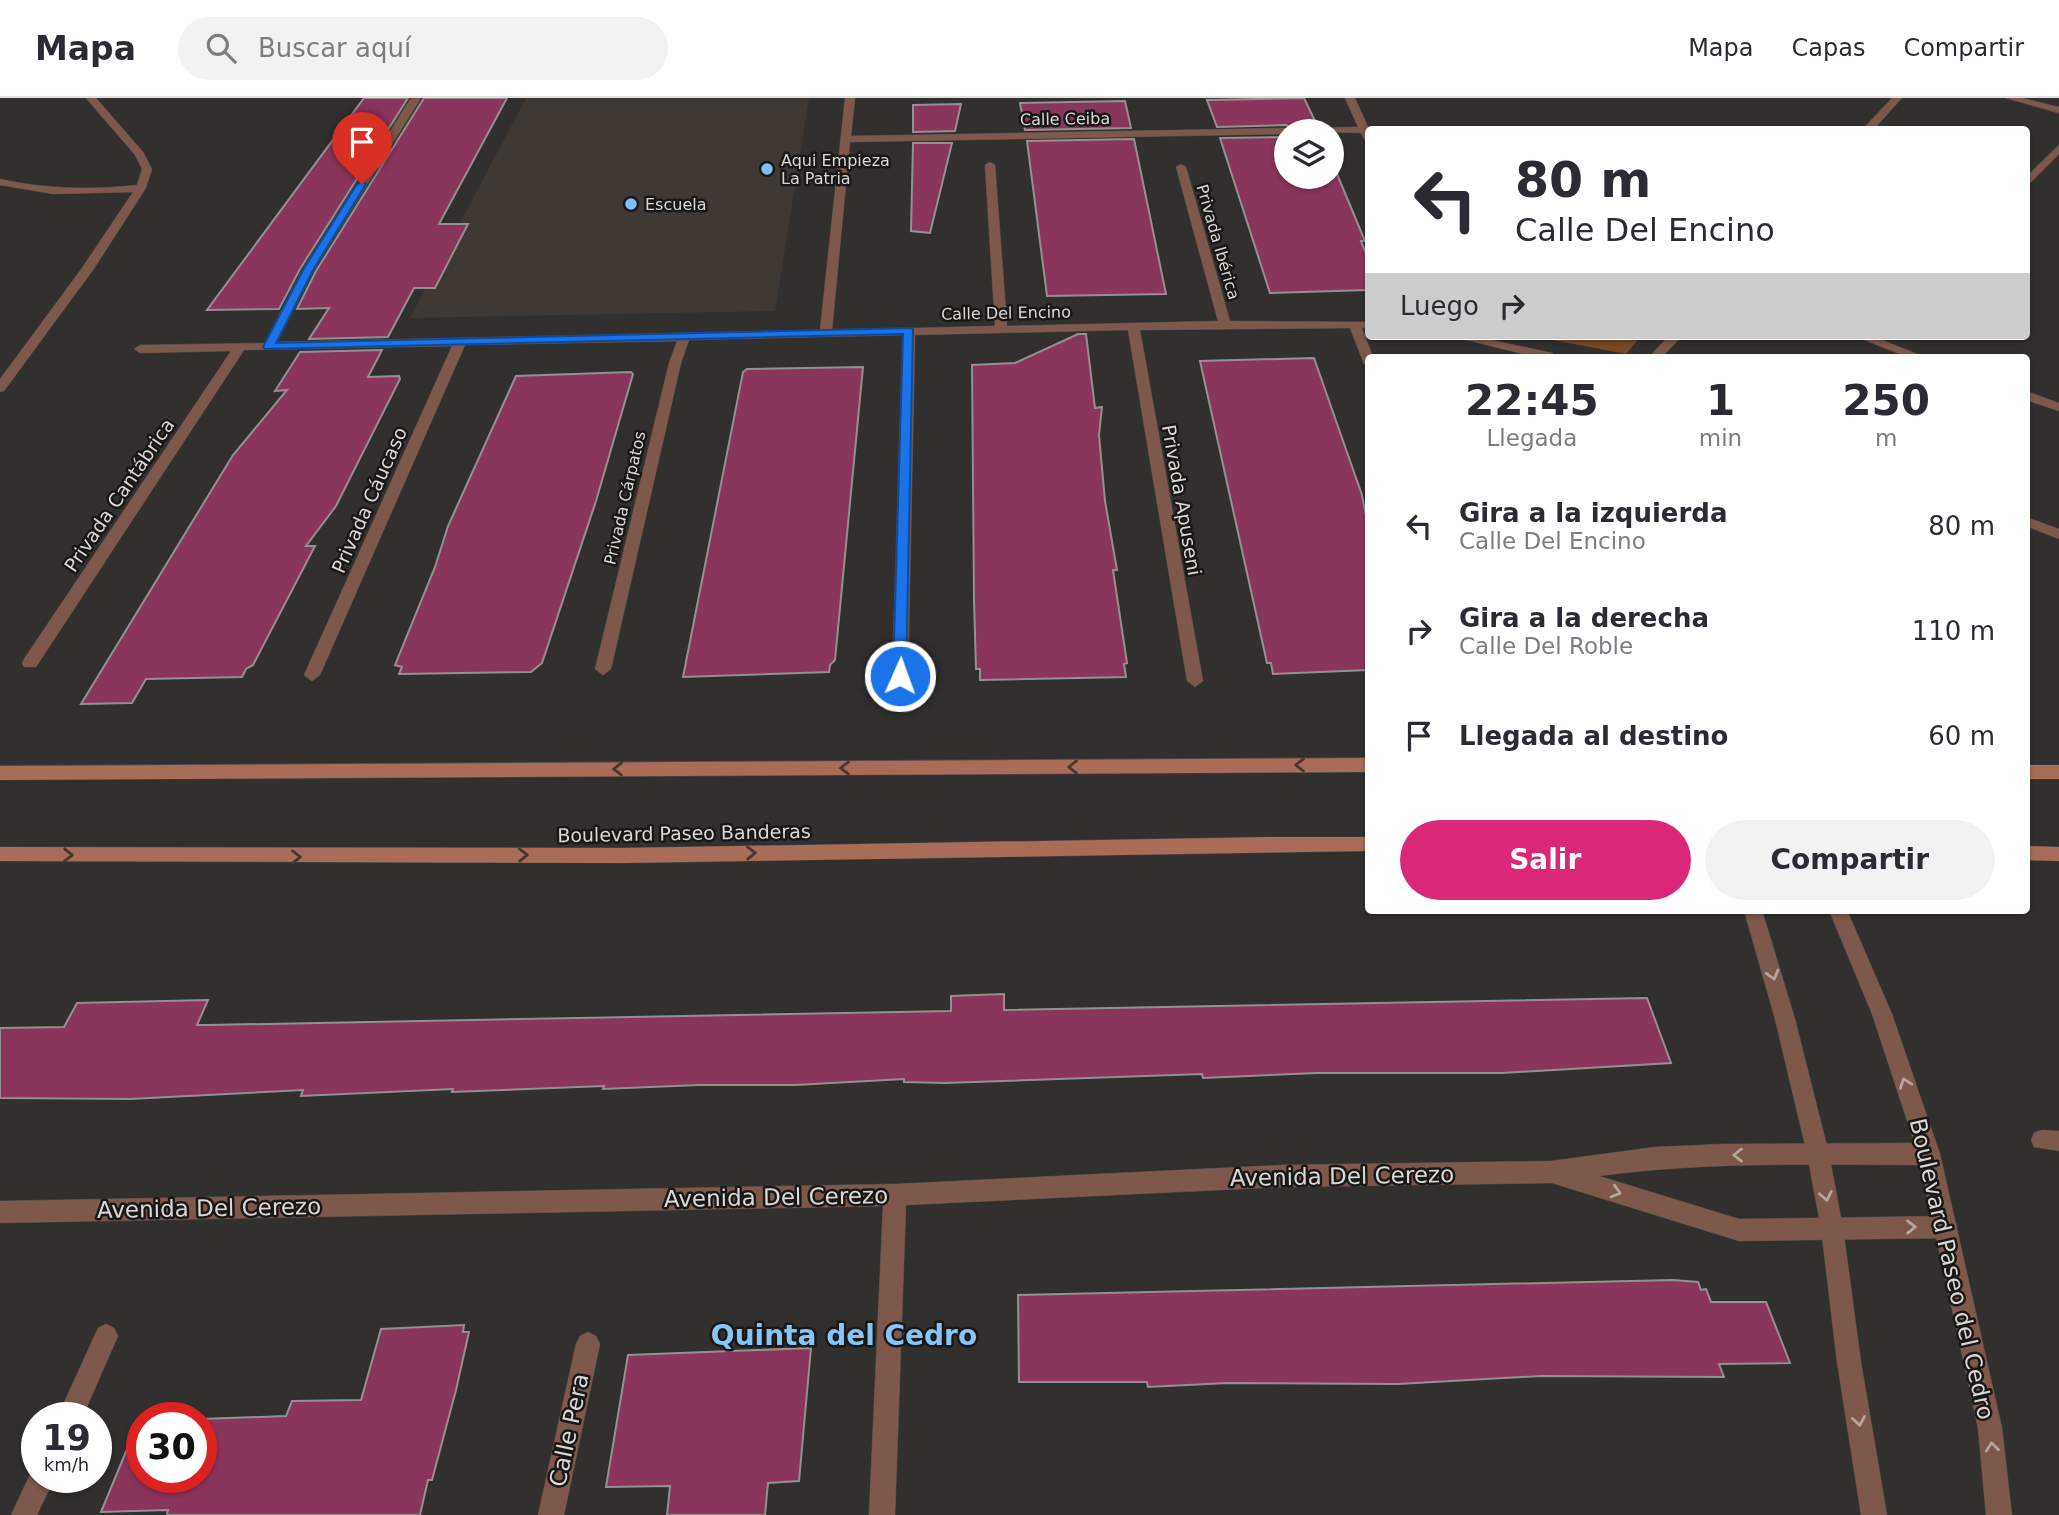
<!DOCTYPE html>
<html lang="es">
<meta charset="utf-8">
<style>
:root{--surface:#fff;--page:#f2f2f3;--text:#2b2b33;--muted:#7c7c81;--line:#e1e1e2;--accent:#db2777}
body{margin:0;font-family:"DejaVu Sans",sans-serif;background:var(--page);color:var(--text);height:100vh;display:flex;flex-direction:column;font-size:26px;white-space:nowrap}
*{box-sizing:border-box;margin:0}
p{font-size:23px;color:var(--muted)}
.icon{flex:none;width:38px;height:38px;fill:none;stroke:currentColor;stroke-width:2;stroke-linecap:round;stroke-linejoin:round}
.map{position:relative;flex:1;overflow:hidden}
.panel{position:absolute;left:1365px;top:256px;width:665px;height:560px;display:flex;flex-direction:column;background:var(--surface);border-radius:7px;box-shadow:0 2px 5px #0004}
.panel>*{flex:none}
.guide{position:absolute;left:1365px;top:28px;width:665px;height:214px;border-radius:7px;box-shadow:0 2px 5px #0004;background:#fff;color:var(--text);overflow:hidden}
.controls{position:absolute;left:1274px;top:21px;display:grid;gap:14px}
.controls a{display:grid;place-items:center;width:70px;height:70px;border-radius:50%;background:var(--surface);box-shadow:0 2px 5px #0004;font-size:35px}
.speed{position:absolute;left:21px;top:1304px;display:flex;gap:14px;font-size:35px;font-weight:700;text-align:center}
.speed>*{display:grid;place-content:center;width:91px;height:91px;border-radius:50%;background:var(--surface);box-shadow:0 2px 5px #0004;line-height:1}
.speed small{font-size:18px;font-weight:400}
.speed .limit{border:10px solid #d22;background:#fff;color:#111}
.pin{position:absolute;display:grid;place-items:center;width:60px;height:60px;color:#fff;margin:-72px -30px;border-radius:50% 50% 50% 0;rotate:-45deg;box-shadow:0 0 7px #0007}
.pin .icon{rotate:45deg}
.me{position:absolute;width:77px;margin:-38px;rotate:2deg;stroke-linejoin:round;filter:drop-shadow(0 0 5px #0008)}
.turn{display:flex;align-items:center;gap:24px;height:147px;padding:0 35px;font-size:32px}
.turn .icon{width:91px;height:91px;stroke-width:2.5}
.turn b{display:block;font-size:49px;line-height:60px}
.then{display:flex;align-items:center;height:66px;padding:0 35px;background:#0003;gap:14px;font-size:26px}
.eta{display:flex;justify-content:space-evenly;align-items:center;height:119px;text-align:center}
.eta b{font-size:42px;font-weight:800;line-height:49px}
.cta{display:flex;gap:14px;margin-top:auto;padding:14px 35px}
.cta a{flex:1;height:80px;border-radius:42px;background:var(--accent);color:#fff;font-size:28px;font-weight:800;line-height:80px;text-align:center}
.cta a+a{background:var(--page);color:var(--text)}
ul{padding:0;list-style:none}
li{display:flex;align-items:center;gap:21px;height:105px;padding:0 35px}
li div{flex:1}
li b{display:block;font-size:26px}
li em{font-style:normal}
header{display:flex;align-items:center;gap:42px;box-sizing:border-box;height:98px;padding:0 35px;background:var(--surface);border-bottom:2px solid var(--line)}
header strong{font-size:33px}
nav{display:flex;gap:38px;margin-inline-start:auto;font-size:24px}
.search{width:490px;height:63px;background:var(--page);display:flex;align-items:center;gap:18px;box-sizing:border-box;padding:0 24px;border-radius:38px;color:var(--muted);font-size:26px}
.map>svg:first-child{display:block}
.built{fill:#403833}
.green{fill:#784922}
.building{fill:#8a355c;stroke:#949091;stroke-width:2}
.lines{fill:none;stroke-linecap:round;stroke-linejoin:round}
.service-casing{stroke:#4d4b49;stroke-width:1}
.minor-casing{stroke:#4d4b49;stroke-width:1}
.tertiary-casing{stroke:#4d4b49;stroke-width:1}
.secondary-casing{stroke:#4d4b49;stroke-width:1}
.service{fill:#7e584a;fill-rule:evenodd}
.minor{fill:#7e584a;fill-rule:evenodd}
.tertiary{fill:#7e584a;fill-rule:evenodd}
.secondary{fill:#a86c57;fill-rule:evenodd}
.oneway{stroke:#4b352d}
.oneway2{stroke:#b5a59f}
.route{fill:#1a73e8;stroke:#114b97;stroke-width:2}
.poi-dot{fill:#7bbef8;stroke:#191817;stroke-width:2.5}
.labels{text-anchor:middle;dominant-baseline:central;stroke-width:5;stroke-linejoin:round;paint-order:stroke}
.far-street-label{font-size:16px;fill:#dad8d7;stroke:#191817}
.far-poi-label{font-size:16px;fill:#dad8d7;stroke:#191817;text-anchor:start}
.street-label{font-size:19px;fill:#dad8d7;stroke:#191817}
.near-street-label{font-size:23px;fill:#dad8d7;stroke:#191817}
.near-quarter-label{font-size:28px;font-weight:bold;fill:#86c5fa;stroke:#191817}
</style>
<header>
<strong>Mapa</strong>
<div class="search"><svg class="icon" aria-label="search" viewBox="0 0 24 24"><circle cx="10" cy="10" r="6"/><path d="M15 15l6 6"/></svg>Buscar aquí</div>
<nav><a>Mapa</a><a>Capas</a><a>Compartir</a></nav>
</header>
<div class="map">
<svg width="2059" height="1417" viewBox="0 0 2059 1417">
<rect width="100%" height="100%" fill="#32302e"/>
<!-- built -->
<path class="built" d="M 526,0 L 809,0 L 775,213 L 410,220 Z"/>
<!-- green -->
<path class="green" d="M 1532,238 L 1641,238 L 1626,256 Z"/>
<!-- building -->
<path class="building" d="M 364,0 L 408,0 L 300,171 L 279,211 L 207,212 Z
M 424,0 L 507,0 L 439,126 L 468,126 L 435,190 L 414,190 L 388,239 L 309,241 L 329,210 L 297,211 L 316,173 Z
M 1304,0 L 1317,27 L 1299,27 L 1292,31 L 1286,27 L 1217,29 L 1207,2 Z
M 1125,3 L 1131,30 L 1025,32 L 1020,5 Z
M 961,6 L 955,33 L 913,34 L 913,7 Z
M 1286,39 L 1286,79 L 1332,79 L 1332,64 L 1365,143 L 1361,143 L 1368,160 L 1368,192 L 1270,195 L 1220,40 Z
M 1134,41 L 1166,196 L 1047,198 L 1027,43 Z
M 913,45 L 952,45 L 930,135 L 911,133 Z
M 1078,236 L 1086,236 L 1095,310 L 1102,309 L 1099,337 L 1105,403 L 1117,472 L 1113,472 L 1127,565 L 1124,566 L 1126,579 L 980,582 L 980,571 L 976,571 L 974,502 L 972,267 L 1015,265 Z
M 382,252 L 368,279 L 399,278 L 400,281 L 336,408 L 306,448 L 315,448 L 253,567 L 246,571 L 242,579 L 146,581 L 132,605 L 81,606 L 233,357 L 287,292 L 275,293 L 300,254 Z
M 1314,260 L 1362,397 L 1368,429 L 1368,572 L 1273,576 L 1271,565 L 1267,565 L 1200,263 Z
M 863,269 L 835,562 L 830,567 L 829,574 L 683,579 L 743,274 L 747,271 Z
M 631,274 L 633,276 L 596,403 L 542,565 L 531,574 L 399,576 L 402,569 L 395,567 L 435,469 L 448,428 L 516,278 Z
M 1004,896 L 1004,912 L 1647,900 L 1671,965 L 1502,975 L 1316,975 L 1203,980 L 1202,976 L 945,985 L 904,984 L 904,981 L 795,987 L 699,987 L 603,991 L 604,988 L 452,994 L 453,991 L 301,998 L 303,992 L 130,1001 L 0,1000 L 0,930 L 64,929 L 77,905 L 208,902 L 197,927 L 208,927 L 951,913 L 951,898 Z
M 1673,1182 L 1698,1184 L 1701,1192 L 1706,1191 L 1711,1204 L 1766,1204 L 1790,1265 L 1719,1266 L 1724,1279 L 1541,1278 L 1398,1286 L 1227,1285 L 1148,1289 L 1147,1284 L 1019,1284 L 1018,1197 Z
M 464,1227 L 463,1234 L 469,1234 L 456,1292 L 432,1382 L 428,1382 L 420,1417 L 167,1417 L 168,1412 L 101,1414 L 139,1322 L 142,1322 L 142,1379 L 201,1379 L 201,1321 L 286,1318 L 292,1303 L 361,1302 L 381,1231 Z
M 811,1250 L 799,1383 L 768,1385 L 765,1417 L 667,1417 L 670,1388 L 606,1389 L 628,1257 Z"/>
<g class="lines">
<defs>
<path id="service" d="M 86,0 L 96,0 L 143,54 L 152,71 L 146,90 L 93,172 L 4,293 L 0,294 L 0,281 L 82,170 L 133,94 L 53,96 L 0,87 L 0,81 C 46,91 90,92 137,87 L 142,71 L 135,57 Z
M 1855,238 L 1872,238 L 1925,259 L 1907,259 Z
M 2026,293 L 2059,305 L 2059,313 L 2026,302 Z
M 2026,419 L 2059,431 L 2059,441 L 2026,428 Z"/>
<path id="minor" d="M 411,0 L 421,0 L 314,172 L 277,244 L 820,232 L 845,0 L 855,0 L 851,38 L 1286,30 L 1291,33 L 1286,33 L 1286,36 L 850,44 L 832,232 L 995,228 L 985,67 L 990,64 L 995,67 L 1007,228 L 1218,223 L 1176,69 L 1181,66 L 1186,69 L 1230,223 L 1368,224 L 1368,230 L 1362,230 L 1373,259 L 1368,259 L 1368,267 L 1364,266 L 1350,230 L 1140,232 L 1203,583 L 1195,589 L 1187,583 L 1128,232 L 915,237 L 908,578 L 906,582 L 900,584 L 892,578 L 903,237 L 689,242 L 681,265 L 611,571 L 603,577 L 595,571 L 669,265 L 677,243 L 465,247 L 320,577 L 312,583 L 304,577 L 452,248 L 244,252 L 36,569 L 24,569 L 22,565 L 24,561 L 231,253 L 140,255 L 134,251 L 140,247 L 265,245 L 302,172 Z
M 1345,0 L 1355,0 L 1368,29 L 1373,32 L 1368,32 L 1368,44 L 1365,43 L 1361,35 L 1294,33 L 1299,30 L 1358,29 Z
M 2006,0 L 2022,0 L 2059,9 L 2059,15 Z
M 1393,29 L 1594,29 L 1599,32 L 1388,32 Z
M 2059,47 L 2059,56 L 2026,89 L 2026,79 Z
M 1451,238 L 1473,238 L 1552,255 L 1558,259 L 1535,259 Z
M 2042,1032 L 2059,1033 L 2059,1053 L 2034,1049 L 2031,1042 L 2034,1035 Z
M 1929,1045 L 1937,1049 L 1940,1056 L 1937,1063 L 1929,1067 C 1819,1067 1709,1063 1599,1078 L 1739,1121 L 1946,1118 L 1954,1121 L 1957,1129 L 1954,1137 L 1946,1140 L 1739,1143 L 1552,1085 L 1283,1089 L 906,1107 L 895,1417 L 869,1417 L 883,1108 L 0,1125 L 0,1103 L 895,1086 L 1283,1067 L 1551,1063 L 1655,1049 L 1723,1046 Z
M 106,1226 L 114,1230 L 118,1238 L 82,1320 L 57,1320 L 98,1230 Z
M 588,1234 L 596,1238 L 600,1246 L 564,1417 L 538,1417 L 576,1246 L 580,1238 Z
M 37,1369 L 37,1379 L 55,1379 L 37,1417 L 11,1417 L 33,1370 Z"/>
<path id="tertiary" d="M 1892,0 L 1902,0 L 1873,32 L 1862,32 Z
M 1669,238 L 1682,238 L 1662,259 L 1649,259 Z
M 1744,812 L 1762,812 L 1795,921 L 1829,1056 L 1843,1130 L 1861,1264 L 1887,1417 L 1861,1417 L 1837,1264 L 1821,1130 L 1807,1056 L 1775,921 Z
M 1829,812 L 1847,812 L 1892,916 L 1940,1056 L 2002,1330 L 2012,1417 L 1986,1417 L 1978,1330 L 1918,1056 L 1872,916 Z"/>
<path id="secondary" d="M 1368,660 L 1368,674 L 0,682 L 0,668 Z
M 2026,667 L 2059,667 L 2059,681 L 2026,681 Z
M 1276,739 L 1368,739 L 1368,753 L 623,765 L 0,763 L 0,749 L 623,750 Z
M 2026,748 L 2059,749 L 2059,763 L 2026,762 Z"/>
</defs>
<!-- service casing -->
<use href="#service" class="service-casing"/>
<!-- minor casing -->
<use href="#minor" class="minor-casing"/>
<!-- tertiary casing -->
<use href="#tertiary" class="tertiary-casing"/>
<!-- secondary casing -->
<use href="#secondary" class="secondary-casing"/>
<!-- service -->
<use href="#service" class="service"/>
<!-- minor -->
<use href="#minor" class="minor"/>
<!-- tertiary -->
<use href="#tertiary" class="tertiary"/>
<!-- secondary -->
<use href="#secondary" class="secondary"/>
</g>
<!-- one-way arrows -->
<defs><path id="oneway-chevron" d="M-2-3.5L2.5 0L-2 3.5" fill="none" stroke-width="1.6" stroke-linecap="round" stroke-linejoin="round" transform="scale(1.75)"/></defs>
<g class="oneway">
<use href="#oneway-chevron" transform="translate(1300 667) rotate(180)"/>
<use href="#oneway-chevron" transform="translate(1073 669) rotate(180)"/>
<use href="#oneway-chevron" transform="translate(845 670) rotate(180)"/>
<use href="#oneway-chevron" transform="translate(618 671) rotate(180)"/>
<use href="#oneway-chevron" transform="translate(751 755) rotate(-1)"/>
<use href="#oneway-chevron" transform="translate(68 757) rotate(1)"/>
<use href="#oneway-chevron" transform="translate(523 757) rotate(-1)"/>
<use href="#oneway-chevron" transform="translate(296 759)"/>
</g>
<g class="oneway2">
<use href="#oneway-chevron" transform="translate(1773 877) rotate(74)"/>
<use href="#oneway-chevron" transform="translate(1905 985) rotate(-109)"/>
<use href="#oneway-chevron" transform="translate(1738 1057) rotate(180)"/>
<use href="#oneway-chevron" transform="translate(1616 1094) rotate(17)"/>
<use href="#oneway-chevron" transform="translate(1826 1098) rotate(79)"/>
<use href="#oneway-chevron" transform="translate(1911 1129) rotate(-1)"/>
<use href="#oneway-chevron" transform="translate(1859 1323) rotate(81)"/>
<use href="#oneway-chevron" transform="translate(1992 1349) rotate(-96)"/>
</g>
<!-- route -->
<path class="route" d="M 362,83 L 366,86 L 313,172 L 276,245 L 913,230 L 906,581 L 900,583 L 893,578 L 903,236 L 265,251 L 263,249 L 303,172 L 357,86 Z"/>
<!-- markers -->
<g class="poi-dot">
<circle cx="767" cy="71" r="7"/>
<circle cx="631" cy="106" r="7"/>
</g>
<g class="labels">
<!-- far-street labels -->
<g class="far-street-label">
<text transform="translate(1065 21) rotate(-1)">Calle Ceiba</text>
<text transform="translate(1218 144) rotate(74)">Privada Ibérica</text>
<text transform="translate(1006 215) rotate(-1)">Calle Del Encino</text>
<text transform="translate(625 400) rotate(-77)">Privada Cárpatos</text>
</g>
<!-- far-poi labels -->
<g class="far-poi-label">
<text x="781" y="62">Aqui Empieza<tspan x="781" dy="18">La Patria</tspan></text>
<text x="645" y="106">Escuela</text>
</g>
<!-- street labels -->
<g class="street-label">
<text transform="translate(119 397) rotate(-56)">Privada Cantábrica</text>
<text transform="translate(369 402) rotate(-66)">Privada Cáucaso</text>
<text transform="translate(1182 402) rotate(80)">Privada Apuseni</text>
<text transform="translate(684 735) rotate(-1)">Boulevard Paseo Banderas</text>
</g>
<!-- near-street labels -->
<g class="near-street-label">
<text transform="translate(1342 1078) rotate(-1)">Avenida Del Cerezo</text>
<text transform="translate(776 1099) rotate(-1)">Avenida Del Cerezo</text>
<text transform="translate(209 1110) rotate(-1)">Avenida Del Cerezo</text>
<text transform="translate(1952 1171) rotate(77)">Boulevard Paseo del Cedro</text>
<text transform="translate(569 1332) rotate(-78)">Calle Pera</text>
</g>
<!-- near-quarter labels -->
<g class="near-quarter-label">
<text x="844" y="1237">Quinta del Cedro</text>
</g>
</g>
</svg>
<div class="controls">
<a><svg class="icon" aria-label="layers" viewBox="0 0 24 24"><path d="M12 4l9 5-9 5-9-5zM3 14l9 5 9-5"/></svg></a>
</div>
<div class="speed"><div>19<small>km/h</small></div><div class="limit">30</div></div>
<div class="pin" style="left:362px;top:86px;background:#d93025"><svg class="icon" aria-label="arrive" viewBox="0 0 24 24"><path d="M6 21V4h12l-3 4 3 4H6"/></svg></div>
<svg class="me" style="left:900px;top:578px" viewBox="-20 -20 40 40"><circle r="17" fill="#1a73e8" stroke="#fff" stroke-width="3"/><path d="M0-11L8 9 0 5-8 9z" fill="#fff"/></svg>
<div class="guide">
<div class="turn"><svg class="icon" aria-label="left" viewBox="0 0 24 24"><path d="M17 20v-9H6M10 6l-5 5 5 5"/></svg><div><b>80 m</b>Calle Del Encino</div></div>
<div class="then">Luego<svg class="icon" aria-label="right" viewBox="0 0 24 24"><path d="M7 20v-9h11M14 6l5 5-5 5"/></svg></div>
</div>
<section class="panel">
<div class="eta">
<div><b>22:45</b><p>Llegada</p></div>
<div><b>1</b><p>min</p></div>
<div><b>250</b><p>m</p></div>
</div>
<ul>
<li><svg class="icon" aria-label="left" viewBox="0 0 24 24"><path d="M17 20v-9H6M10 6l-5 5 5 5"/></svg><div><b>Gira a la izquierda</b><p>Calle Del Encino</p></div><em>80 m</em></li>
<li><svg class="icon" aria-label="right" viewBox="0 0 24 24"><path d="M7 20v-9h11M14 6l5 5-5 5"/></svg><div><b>Gira a la derecha</b><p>Calle Del Roble</p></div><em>110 m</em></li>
<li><svg class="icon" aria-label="arrive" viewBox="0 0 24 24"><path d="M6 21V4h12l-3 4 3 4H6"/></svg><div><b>Llegada al destino</b></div><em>60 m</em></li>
</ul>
<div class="cta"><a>Salir</a><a>Compartir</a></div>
</section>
</div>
